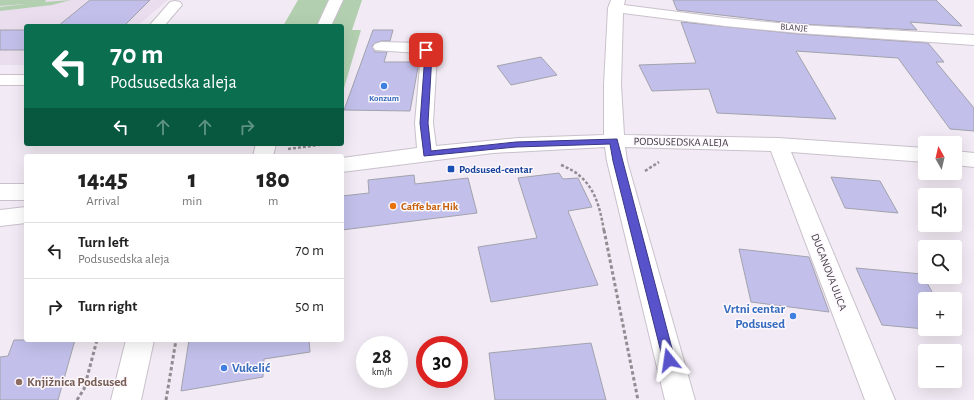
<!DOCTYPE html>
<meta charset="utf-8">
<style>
:root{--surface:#fff;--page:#f6f6f6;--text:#222;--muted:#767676;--line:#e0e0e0}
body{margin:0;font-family:"Alegreya Sans",sans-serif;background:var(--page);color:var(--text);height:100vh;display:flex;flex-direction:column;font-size:15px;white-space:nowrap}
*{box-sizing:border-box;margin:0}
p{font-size:13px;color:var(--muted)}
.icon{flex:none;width:22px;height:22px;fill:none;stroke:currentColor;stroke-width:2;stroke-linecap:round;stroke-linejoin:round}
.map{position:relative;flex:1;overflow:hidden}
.panel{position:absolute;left:24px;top:154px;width:320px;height:188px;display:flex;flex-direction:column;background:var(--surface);border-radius:4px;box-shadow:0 4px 16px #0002}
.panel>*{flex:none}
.guide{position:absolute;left:24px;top:24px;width:320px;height:122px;border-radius:4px;box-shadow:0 4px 16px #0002;background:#0b6e4f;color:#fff;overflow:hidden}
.needle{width:26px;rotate:352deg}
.fabs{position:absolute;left:918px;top:136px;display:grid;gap:8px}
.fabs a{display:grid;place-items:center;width:44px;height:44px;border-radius:4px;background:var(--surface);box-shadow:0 4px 16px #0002;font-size:20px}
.speed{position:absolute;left:356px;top:336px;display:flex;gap:8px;font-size:20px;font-weight:700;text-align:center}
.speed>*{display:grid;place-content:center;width:52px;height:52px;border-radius:50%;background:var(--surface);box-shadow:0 4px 16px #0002;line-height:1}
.speed small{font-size:10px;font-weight:400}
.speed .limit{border:6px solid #d22;background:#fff;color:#111}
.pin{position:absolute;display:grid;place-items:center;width:34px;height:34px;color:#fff;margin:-17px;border-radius:8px;box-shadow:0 2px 6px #0006}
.me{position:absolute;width:44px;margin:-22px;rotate:345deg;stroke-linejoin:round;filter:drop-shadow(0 0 3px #0008)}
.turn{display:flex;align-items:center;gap:14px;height:84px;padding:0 20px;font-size:18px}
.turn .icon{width:52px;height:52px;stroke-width:2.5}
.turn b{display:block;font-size:28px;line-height:34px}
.lanes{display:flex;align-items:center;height:38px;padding:0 20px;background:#0003;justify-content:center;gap:20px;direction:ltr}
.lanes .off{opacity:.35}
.eta{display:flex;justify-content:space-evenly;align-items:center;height:68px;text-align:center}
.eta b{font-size:24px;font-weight:800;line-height:28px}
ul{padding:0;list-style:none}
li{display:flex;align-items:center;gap:12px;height:56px;padding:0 20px;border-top:1px solid var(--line)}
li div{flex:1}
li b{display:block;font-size:15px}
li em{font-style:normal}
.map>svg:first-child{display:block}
.built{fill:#eadeee}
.green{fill:#b2d0b0}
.building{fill:#c2c0eb;stroke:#a2a2ad}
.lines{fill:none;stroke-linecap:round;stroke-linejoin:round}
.minor-casing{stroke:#c9c1cb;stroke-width:2}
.path-far1{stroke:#928d93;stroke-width:2.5;stroke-dasharray:3 2;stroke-linecap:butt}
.path{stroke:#928d93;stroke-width:3;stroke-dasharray:3.5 2.5;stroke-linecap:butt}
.minor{fill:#fff;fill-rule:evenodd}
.route{fill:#5853cb;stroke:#393684}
.shop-dot{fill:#3f7fe0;stroke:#fdf8fe;stroke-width:1.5}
.transit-dot{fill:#1a4fb4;stroke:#fdf8fe;stroke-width:1.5}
.food-dot{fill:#e8710a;stroke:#fdf8fe;stroke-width:1.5}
.education-dot{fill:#8d6e63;stroke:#fdf8fe;stroke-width:1.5}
.labels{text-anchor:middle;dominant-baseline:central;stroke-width:3;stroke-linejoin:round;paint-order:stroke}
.far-street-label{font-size:9px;fill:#3e3b3f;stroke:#fdf8fe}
.far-shop-label{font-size:9px;font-weight:bold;fill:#366cbe;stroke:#fdf8fe}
.street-label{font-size:11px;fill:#3e3b3f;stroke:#fdf8fe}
.transit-label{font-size:11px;font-weight:bold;fill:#164399;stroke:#fdf8fe;text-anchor:start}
.food-label{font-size:11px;font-weight:bold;fill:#c56008;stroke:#fdf8fe;text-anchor:start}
.near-shop-label{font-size:13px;font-weight:bold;fill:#366cbe;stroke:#fdf8fe;text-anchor:end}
.near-education-label{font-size:13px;font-weight:bold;fill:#785e54;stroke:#fdf8fe;text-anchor:start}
</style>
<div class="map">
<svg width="974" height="400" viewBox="0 0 974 400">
<rect width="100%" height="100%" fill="#f2eaf4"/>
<!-- built -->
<path class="built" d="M 0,0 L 168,0 L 137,26 L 26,26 L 26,65 L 0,65 Z"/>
<!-- green -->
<path class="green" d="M 0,0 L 46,0 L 45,2 L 71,0 L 52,5 L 0,11 L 0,7 L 25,4 L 0,6 Z
M 298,0 L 362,0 L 352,30 L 361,30 L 342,95 L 342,26 L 283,26 Z"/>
<!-- building -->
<path class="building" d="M 90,0 L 150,0 L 124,26 L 58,26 Z
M 673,0 L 936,0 L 962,26 L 910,22 L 917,30 L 799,24 L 677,10 Z
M 681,22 L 799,34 L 928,43 L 944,62 L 936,62 L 974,108 L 974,131 L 950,129 L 898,58 L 796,51 L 836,119 L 717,113 L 709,89 L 652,91 L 639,65 L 696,63 Z
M 0,30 L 26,30 L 26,50 L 0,50 Z
M 373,30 L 393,30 L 390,41 L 381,41 L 375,43 L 372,46 L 375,52 L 387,52 L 384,62 L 419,62 L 410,111 L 344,110 Z
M 541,57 L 557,75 L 511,85 L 497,66 Z
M 559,173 L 563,179 L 578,178 L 592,207 L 568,211 L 598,285 L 491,302 L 478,247 L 537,238 L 518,178 Z
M 414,175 L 415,184 L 468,178 L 477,213 L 342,230 L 342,196 L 369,193 L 368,180 Z
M 831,177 L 880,181 L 898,213 L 845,208 Z
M 739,249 L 809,257 L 829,312 L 751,302 Z
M 856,268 L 922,274 L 936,299 L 925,299 L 925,329 L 882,325 Z
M 14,340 L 75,340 L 58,400 L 0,400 L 0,357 L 8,356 Z
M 189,340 L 309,340 L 310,352 L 264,359 L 263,377 L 181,391 Z
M 591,343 L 606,400 L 495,400 L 489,353 Z"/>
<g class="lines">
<defs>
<path id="minor" d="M 329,0 L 343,0 L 331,26 L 317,26 Z
M 611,0 L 625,0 L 624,5 L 725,18 L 799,25 L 974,35 L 974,45 L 799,33 L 725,26 L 623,13 L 621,85 L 624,135 L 778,138 L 925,148 L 925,162 L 791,152 L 895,400 L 865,400 L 771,151 L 625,147 L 627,161 L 695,400 L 665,400 L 607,161 L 605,147 L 493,153 L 342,172 L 342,158 L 417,148 L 415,123 L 421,54 L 418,53 L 375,50 L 373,47 L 375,44 L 381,42 L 420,43 L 432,47 L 437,54 L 433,123 L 436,146 L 519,138 L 604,135 L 604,85 L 608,8 Z
M 175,1 L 180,2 L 182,5 L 164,26 L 149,26 L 170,2 Z
M 0,75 L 26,75 L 26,85 L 0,85 Z
M 256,144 L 276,144 L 273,156 L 253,156 Z
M 955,151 L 974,153 L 974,167 L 955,165 Z
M 0,184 L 26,184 L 26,200 L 0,200 Z
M 26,207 L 26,223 L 0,226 L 0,210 Z
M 126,340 L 154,340 L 141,400 L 111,400 Z"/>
</defs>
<!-- minor casing -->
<use href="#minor" class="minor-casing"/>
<!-- path-far1 -->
<path class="path-far1" d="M 935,139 L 948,140
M 288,149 L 326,144
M 561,165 C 592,177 599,201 604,231
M 645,171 L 659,162"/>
<!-- path -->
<path class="path" d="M 604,230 L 638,400
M 77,400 L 84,389 L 97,340
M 166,400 L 176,340"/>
<!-- minor -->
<use href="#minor" class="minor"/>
</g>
<!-- route -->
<path class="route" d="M 426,48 L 432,54 L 428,123 L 431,151 L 516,142 L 617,139 L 675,360 L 673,364 L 669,365 L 665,364 L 663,360 L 613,161 L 610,144 L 516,147 L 424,156 L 420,123 L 425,54 L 423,50 Z"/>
<!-- markers -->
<g class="shop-dot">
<circle cx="384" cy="86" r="4"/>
<circle cx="793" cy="316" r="4"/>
<circle cx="224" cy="368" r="4"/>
</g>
<rect class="transit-dot" x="447" y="165" width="8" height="8" rx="2"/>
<circle class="food-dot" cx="393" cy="206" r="4"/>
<circle class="education-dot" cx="19" cy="382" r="4"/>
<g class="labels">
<!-- far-street labels -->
<g class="far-street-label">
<text transform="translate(794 28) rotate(5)">BLANJE</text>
</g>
<!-- far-shop labels -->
<g class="far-shop-label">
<text x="384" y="98">Konzum</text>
</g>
<!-- street labels -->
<g class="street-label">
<text transform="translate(681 142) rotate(1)">PODSUSEDSKA ALEJA</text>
<text transform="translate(829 272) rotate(69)">DUGANOVA ULICA</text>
</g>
<!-- transit labels -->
<g class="transit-label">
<text x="459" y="169">Podsused-centar</text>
</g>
<!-- food labels -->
<g class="food-label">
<text x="401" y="206">Caffe bar Hik</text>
</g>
<!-- near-shop labels -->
<g class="near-shop-label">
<text x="785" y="309">Vrtni centar<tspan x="785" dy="15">Podsused</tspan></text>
<text x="232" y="368" text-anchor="start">Vukelić</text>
</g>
<!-- near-education labels -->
<g class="near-education-label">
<text x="27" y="382">Knjižnica Podsused</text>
</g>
</g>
</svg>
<div class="fabs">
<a><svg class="needle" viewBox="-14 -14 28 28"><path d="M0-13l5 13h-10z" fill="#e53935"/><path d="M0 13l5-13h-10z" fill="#767676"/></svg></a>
<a><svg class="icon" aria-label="sound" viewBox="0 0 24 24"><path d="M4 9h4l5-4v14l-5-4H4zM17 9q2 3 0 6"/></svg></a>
<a><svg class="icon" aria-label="search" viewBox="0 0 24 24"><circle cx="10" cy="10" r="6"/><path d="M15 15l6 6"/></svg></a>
<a>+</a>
<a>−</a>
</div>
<div class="speed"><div>28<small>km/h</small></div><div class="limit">30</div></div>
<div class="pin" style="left:426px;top:50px;background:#d93025"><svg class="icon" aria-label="arrive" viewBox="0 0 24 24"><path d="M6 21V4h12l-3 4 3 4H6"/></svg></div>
<svg class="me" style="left:669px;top:360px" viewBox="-20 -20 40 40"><path d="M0-17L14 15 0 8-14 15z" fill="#5853cb" stroke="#fff" stroke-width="4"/></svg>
<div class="guide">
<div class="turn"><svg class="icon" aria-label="left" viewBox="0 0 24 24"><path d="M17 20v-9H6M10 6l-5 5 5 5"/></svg><div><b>70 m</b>Podsusedska aleja</div></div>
<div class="lanes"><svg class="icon" aria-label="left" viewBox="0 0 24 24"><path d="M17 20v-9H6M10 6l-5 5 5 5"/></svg><svg class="icon off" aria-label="ahead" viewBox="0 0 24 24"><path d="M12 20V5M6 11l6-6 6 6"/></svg><svg class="icon off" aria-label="ahead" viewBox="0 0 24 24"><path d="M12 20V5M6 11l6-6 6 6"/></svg><svg class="icon off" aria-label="right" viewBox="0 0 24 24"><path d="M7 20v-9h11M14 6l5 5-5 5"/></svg></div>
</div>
<section class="panel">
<div class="eta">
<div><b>14:45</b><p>Arrival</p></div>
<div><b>1</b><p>min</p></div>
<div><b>180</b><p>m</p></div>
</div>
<ul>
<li><svg class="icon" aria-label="left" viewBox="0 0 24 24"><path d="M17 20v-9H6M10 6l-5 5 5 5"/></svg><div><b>Turn left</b><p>Podsusedska aleja</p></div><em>70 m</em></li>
<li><svg class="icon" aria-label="right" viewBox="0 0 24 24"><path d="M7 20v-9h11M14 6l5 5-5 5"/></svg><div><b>Turn right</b></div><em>50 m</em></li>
</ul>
</section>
</div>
